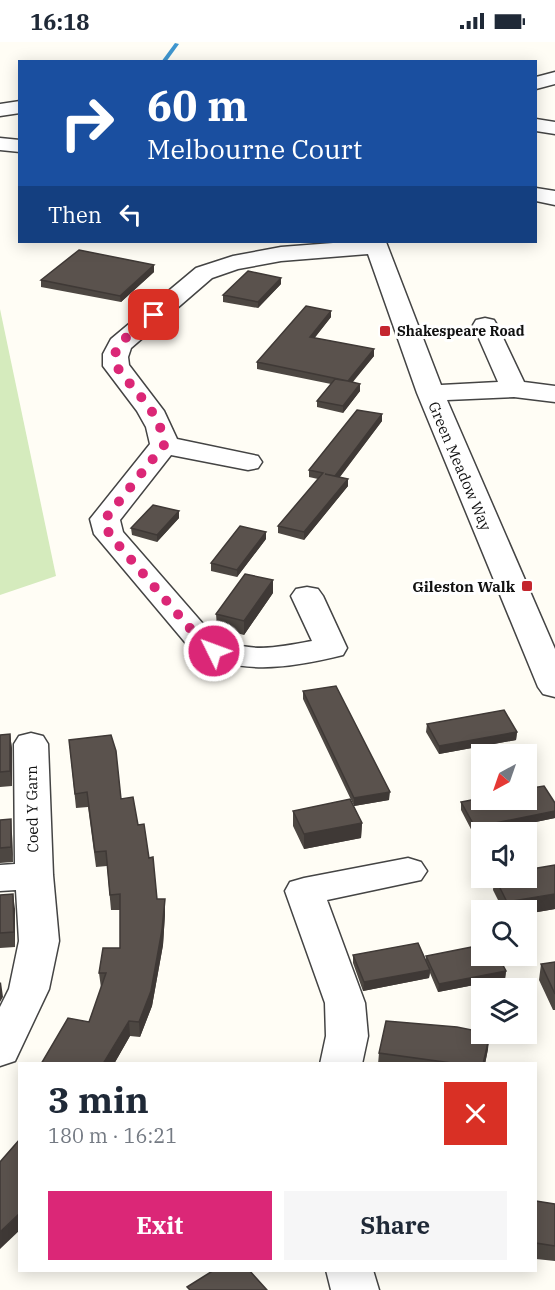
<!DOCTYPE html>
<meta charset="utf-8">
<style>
:root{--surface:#fff;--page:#f6f6f7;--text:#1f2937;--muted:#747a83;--accent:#db2777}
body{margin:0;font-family:"IBM Plex Serif",serif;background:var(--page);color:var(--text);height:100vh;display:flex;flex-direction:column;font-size:22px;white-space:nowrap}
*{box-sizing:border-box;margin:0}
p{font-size:20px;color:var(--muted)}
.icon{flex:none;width:33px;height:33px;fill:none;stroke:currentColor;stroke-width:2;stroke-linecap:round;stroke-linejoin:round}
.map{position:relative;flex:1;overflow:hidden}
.side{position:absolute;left:18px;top:1020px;width:519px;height:210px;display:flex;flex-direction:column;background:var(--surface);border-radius:0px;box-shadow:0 3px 15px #0003}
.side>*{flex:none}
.hud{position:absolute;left:18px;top:18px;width:519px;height:183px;border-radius:0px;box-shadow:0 3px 15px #0003;background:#1a4fa0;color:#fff;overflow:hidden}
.needle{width:39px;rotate:220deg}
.controls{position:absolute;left:471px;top:702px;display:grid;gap:12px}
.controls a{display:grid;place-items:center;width:66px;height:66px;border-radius:0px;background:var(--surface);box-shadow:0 3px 15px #0003;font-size:30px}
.pin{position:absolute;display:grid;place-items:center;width:51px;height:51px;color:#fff;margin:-26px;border-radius:12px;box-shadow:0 3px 9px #0006}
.me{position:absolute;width:66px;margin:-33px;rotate:312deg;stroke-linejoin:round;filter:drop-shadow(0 0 4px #0008)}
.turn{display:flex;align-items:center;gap:21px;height:126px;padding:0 30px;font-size:27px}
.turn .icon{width:78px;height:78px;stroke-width:2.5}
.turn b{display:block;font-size:42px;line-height:51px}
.then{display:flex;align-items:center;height:57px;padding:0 30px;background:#0003;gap:12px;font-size:22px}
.round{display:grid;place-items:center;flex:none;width:63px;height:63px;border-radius:0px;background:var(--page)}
.head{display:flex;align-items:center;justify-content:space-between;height:102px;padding:0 30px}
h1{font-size:36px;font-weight:700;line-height:45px}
.button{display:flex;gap:12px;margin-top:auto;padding:12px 30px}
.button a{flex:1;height:69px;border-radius:0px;background:var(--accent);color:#fff;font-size:24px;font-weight:700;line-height:69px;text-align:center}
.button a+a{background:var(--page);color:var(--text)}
.status{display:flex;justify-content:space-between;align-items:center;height:42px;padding:0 30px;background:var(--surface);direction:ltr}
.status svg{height:16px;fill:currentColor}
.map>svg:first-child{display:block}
.green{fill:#d5ebbd}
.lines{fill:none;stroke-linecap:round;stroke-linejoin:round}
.stream{fill:#3f96cf;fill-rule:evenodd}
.minor-casing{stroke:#444;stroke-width:3}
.minor{fill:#fff;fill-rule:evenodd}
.wall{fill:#4d4742}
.shaded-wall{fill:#3f3936}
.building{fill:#5a524d;stroke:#3f3936;stroke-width:1.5}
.route{stroke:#db2777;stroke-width:10;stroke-dasharray:0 18}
.poi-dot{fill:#c4262e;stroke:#fff;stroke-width:2}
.labels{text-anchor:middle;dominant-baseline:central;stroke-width:6;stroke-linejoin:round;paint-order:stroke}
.far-poi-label{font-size:14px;font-weight:bold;fill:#111;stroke:#fff;text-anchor:start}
.street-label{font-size:15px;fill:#111;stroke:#fff}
.poi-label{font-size:15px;font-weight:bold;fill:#111;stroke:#fff;text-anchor:end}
</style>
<div class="status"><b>16:18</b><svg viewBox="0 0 49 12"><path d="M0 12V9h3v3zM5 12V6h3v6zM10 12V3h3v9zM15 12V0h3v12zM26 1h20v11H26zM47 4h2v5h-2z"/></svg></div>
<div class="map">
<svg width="555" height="1248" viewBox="0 0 555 1248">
<rect width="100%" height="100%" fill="#fffdf5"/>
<!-- green -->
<path class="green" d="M 0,267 L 56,534 L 0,553 Z"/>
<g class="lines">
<!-- stream -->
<path class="stream" d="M 175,1 L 179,2 L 166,20 L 161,20 Z"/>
<defs>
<path id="minor" d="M 555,30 L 555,42 L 536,47 L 536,35 Z
M 20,59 L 20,71 L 0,74 L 0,62 Z
M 536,77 L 555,80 L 555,92 L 536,89 Z
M 0,96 L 20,98 L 20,110 L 0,108 Z
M 536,146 L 555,149 L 555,163 L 536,159 Z
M 346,200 L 386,200 L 441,343 L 498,340 L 473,283 L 476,278 L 485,276 L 494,278 L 497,283 L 524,340 L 555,344 L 555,360 L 514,355 L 447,358 L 555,607 L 555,655 L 543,652 L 538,645 L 417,351 L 368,212 L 281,219 L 238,227 L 212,236 L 131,306 L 128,315 L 129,323 L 164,369 L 177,397 L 258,414 L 262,420 L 258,426 L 248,428 L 171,413 L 120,478 L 123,490 L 211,591 C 246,613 273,606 312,599 L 291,554 L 296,547 L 307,545 L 318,547 L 323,554 L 347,606 L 343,613 C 290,626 236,635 189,605 L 94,492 L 90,477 L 150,402 L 146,385 L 137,369 L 103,324 L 103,312 L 111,297 L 196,226 L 233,214 L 281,205 Z
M 31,691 L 43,694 L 48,702 L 53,833 L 59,899 L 49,947 L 15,1019 L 0,1024 L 0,965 L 9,947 L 19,899 L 16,848 L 0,849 L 0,823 L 15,822 L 14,702 L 19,694 Z
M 408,816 L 421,820 L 427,829 L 421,838 L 327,858 L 365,961 L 368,994 L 362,1022 L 320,1022 L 326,994 L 325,961 L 285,849 L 290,840 L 304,836 Z
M 326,1228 L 373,1228 L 379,1248 L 331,1248 Z"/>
</defs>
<!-- minor casing -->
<use href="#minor" class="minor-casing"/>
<!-- minor -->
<use href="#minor" class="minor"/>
</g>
<!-- wall -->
<path class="wall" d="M 154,223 L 154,230 L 121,260 L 41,245 L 41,238 Z
M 281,242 L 258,266 L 223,260 L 223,253 Z
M 331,269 L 331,275 L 314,296 L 374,314 L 352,340 L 360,349 L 343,371 L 317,365 L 317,359 L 331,342 L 257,327 L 257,320 Z
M 382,372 L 382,379 L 340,435 L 348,437 L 348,444 L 304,498 L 278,491 L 278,484 L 318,437 L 309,435 L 309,428 Z
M 179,469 L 179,476 L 157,500 L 132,493 L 131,486 Z
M 266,497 L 237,535 L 211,529 L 211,521 Z
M 273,551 L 244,593 L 217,586 L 216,572 Z
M 303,649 L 389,758 L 354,764 L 303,657 Z
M 427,682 L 517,690 L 516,698 L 439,712 L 426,690 Z
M 10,692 L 12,707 L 12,744 L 0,745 L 0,693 Z
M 69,698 L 121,757 L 138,783 L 149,816 L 157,857 L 165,857 L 165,872 L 163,903 L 152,964 L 140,995 L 130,994 L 114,1022 L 41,1022 L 89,980 L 101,946 L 99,931 L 120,906 L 120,868 L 111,868 L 107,824 L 96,825 L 88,765 L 76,766 Z
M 461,760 L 555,761 L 555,776 L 474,793 L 461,768 Z
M 293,769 L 362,781 L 361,796 L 304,807 L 293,784 Z
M 0,778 L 12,792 L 13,820 L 0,821 Z
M 555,823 L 555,867 L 526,872 L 526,868 L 503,868 L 493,848 L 494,836 L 526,836 Z
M 0,853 L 15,867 L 15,905 L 0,906 Z
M 353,913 L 426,919 L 426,914 L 506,929 L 505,937 L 438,950 L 430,931 L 429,936 L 363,949 L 353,921 Z
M 555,920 L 555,968 L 553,968 L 539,938 L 541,922 Z
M 488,1007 L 485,1022 L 378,1022 L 379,1011 Z
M 536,1159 L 555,1162 L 555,1219 L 536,1217 Z"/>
<!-- shaded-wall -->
<path class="shaded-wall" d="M 154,223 L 154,230 L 121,260 L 120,254 Z
M 281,236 L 281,242 L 258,266 L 258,260 Z
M 331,269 L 331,275 L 310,302 L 310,295 Z
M 374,307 L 374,314 L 348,346 L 348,339 Z
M 360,342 L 360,349 L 343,371 L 343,364 Z
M 382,372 L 382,379 L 335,441 L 335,434 Z
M 348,437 L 348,444 L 304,498 L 304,490 Z
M 179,469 L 179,476 L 157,500 L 157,493 Z
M 266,490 L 266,497 L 237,535 L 237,528 Z
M 273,538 L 273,551 L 244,593 L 244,579 Z
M 517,690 L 516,698 L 439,712 L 439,704 Z
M 10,692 L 12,707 L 12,744 L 10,729 Z
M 390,750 L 389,758 L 354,764 L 354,756 Z
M 555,769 L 555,776 L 474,793 L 475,785 Z
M 11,777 L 12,792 L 13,820 L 11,805 Z
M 362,781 L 361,796 L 304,807 L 304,792 Z
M 13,852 L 15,867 L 15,905 L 14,890 Z
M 555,852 L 555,867 L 526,872 L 526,868 L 506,868 L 507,860 Z
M 165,857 L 165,872 L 163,903 L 152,964 L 140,995 L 139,980 Z
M 430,928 L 429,936 L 363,949 L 364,940 Z
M 506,929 L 505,937 L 438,950 L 439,942 Z
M 1,940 L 3,955 L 0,960 L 0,941 Z
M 129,979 L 130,994 L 114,1022 L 103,1022 Z
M 490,992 L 488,1007 L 485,1022 L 483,1022 Z
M 20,1171 L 20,1188 L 0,1207 L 0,1190 Z"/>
<!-- building -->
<path class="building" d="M 79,208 L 154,223 L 120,254 L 41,238 Z
M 248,229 L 281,236 L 258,260 L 223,253 Z
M 306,264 L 331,269 L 310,295 L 374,307 L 348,339 L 360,342 L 343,364 L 317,359 L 335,337 L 348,339 L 257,320 Z
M 357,368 L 382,372 L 335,434 L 325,432 L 348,437 L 304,490 L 278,484 L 323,431 L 309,428 Z
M 153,463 L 179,469 L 157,493 L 131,486 Z
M 240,484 L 266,490 L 237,528 L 211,521 Z
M 245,532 L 273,538 L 244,579 L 216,572 Z
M 336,644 L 390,750 L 354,756 L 303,649 Z
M 504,668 L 517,690 L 439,704 L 427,682 Z
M 10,692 L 10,729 L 0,730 L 0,693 Z
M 111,693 L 116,709 L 121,757 L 133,755 L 138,783 L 144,782 L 149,816 L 153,815 L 157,857 L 165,857 L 162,888 L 151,949 L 139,980 L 129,979 L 103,1022 L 41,1022 L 68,976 L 89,980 L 106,931 L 99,931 L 103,906 L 120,906 L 120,852 L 110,853 L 106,809 L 95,810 L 87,750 L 75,752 L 69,698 Z
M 544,744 L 555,761 L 555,769 L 475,785 L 461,760 L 482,756 L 482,758 L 526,758 L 526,747 Z
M 350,757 L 362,781 L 304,792 L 293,769 Z
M 11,777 L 11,805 L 0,806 L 0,778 Z
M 555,823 L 555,852 L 507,860 L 495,836 L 526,836 L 526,828 Z
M 13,852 L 14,890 L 0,891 L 0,853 Z
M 418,901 L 430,928 L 364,940 L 353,913 Z
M 482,903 L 482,914 L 498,914 L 506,929 L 439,942 L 426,914 Z
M 555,920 L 555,952 L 541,922 Z
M 386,979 L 457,985 L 482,990 L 482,992 L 490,992 L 483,1022 L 459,1022 L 379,1011 Z
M 20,1097 L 20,1171 L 0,1190 L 0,1120 Z
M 536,1159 L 555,1162 L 555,1204 L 536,1201 Z
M 214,1228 L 249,1228 L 267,1248 L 190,1248 L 187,1245 Z"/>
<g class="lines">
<!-- route -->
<path class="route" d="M 154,273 C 142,283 120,296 115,312 C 114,316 115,321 117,325 C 134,350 162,371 164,403 L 105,477 L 109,492 L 200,598 L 214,609"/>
</g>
<!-- markers -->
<g class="poi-dot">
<rect x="379" y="283" width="12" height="12" rx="3"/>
<rect x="521" y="538" width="12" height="12" rx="3"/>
</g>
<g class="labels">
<!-- far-poi labels -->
<g class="far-poi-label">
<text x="397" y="289">Shakespeare Road</text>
</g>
<!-- street labels -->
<g class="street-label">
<text transform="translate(460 424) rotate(67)">Green Meadow Way</text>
<text transform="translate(32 767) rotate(-91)">Coed Y Garn</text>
</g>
<!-- poi labels -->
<g class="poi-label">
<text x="515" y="544">Gileston Walk</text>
</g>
</g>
</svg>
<div class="controls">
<a><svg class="needle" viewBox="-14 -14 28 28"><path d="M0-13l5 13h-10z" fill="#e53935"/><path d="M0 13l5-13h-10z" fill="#747a83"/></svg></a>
<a><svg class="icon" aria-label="sound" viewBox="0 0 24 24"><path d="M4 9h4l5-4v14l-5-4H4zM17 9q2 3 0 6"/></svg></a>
<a><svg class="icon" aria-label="search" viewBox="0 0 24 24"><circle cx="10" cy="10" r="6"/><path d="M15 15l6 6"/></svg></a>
<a><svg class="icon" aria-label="layers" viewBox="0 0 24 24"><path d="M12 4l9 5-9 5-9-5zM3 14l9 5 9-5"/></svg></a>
</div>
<div class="pin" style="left:154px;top:273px;background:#d93025"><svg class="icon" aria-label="arrive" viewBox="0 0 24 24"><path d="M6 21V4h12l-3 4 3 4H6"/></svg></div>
<svg class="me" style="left:214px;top:609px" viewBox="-20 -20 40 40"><circle r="17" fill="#db2777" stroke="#fff" stroke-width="3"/><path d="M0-11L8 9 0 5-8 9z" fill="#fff"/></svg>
<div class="hud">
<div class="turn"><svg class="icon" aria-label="right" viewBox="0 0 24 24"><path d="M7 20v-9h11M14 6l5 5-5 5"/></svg><div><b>60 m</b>Melbourne Court</div></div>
<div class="then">Then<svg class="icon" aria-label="left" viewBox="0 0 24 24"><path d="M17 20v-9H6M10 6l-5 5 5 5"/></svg></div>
</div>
<section class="side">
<div class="head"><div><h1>3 min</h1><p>180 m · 16:21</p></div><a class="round" style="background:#d93025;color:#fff"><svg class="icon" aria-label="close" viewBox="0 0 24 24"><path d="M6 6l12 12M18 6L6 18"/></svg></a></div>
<div class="button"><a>Exit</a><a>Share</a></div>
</section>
</div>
